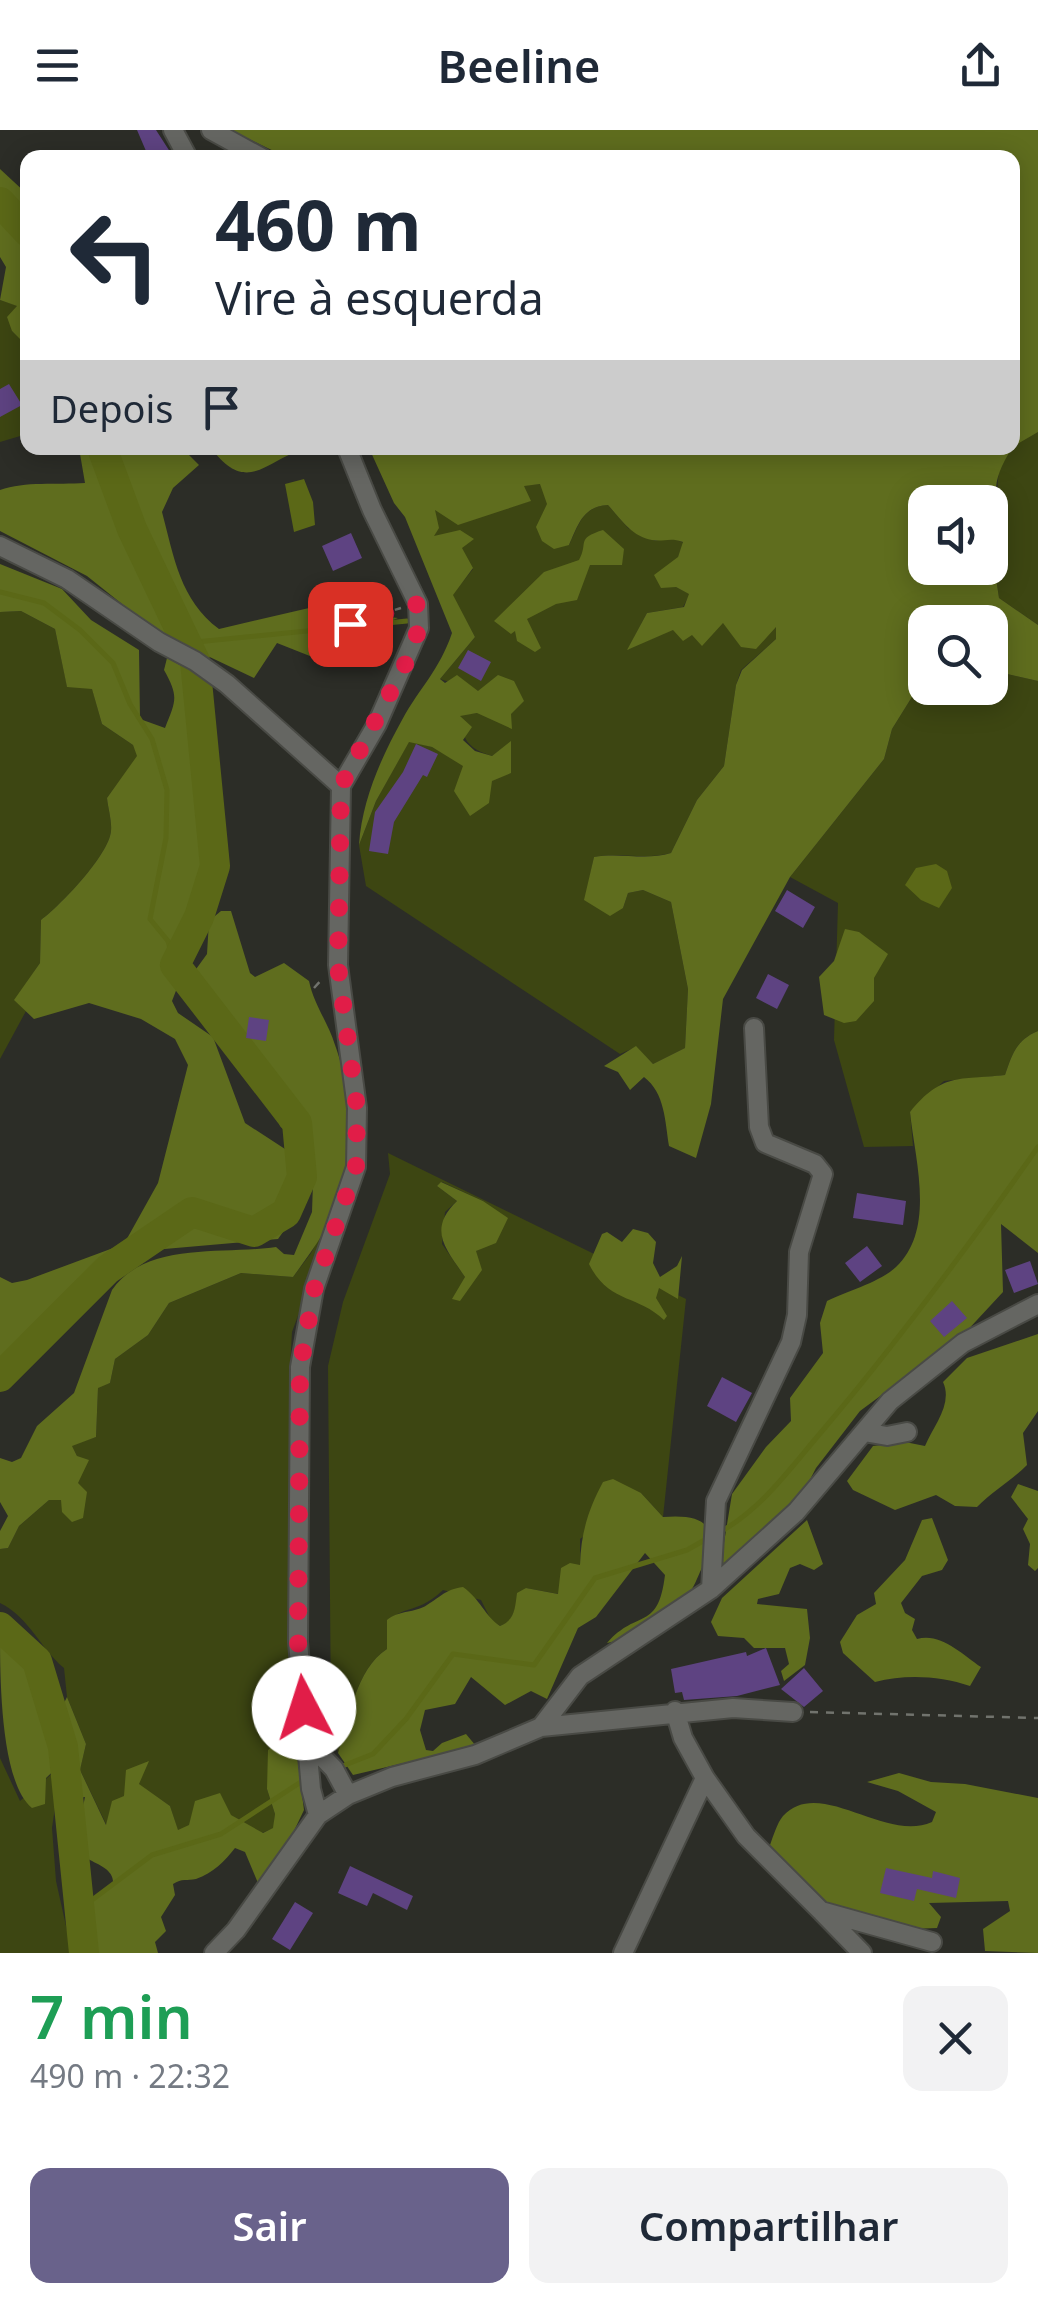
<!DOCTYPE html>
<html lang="pt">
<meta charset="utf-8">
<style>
:root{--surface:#fff;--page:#f2f2f3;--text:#1f2937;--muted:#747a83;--accent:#69628b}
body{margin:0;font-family:"Noto Sans",sans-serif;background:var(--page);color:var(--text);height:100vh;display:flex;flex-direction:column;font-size:38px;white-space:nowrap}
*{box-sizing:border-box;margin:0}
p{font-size:32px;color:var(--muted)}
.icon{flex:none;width:55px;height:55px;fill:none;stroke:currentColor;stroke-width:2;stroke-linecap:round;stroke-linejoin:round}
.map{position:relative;height:1823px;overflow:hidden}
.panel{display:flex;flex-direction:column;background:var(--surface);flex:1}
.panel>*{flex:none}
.guide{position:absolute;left:20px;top:20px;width:1000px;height:305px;border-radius:20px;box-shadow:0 5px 25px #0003;background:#fff;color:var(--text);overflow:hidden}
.controls{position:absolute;left:908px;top:355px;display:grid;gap:20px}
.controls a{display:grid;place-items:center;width:100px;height:100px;border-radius:20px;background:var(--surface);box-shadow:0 5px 25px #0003;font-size:50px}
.pin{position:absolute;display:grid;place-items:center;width:85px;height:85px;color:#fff;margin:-42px;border-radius:20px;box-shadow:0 5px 15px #0006}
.me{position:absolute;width:110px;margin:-55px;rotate:355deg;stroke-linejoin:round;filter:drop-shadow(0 0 8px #0008)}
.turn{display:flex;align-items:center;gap:35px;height:210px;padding:0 30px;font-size:45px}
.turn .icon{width:130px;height:130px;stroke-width:2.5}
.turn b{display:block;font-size:70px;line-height:85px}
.then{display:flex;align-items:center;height:95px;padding:0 30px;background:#0003;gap:20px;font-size:38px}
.round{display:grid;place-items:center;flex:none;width:105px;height:105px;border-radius:20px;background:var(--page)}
.headline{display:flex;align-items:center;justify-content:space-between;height:170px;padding:0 30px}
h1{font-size:60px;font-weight:600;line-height:75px;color:#1e9e55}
.action{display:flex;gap:20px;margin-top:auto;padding:20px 30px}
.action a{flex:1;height:115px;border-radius:20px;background:var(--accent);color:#fff;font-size:40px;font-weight:600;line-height:115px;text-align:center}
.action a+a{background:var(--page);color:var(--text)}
header{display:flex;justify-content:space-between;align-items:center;height:130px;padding:0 30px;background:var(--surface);font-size:45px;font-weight:600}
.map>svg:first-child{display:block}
.green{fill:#3d4612;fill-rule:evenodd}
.forest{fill:#5f6d1e;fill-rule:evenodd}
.water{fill:#5b6817}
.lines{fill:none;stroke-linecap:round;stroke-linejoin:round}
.stream{stroke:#5b6817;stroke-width:5}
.river{stroke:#5b6817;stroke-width:30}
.building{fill:#5e4382}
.minor-casing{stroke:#494a45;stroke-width:22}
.path{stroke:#71736d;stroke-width:2.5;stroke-dasharray:8 8;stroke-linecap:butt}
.minor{stroke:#656662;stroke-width:18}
.route{stroke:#e11d48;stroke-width:18;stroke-dasharray:0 32.4}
</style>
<header><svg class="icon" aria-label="menu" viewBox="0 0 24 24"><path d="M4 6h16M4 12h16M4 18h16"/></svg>Beeline<svg class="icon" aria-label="share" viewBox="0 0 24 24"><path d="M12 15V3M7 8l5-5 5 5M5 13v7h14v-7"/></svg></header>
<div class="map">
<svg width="1038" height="1823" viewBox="0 0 1038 1823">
<rect width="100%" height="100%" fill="#2c2d27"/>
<!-- green -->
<path class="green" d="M 0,170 L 18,176 L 12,201 L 28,216 L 27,304 L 0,312 Z
M 1038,302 L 1038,495 L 999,468 L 994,435 L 1006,406 C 994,370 988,313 1038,302 Z
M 541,354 L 569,415 C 579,394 583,376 608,375 L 628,398 L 655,411 L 670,407 L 684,413 L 678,427 L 676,457 L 690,464 L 683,477 L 647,483 L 628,519 L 674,499 L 692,505 L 723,493 L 777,495 L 776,509 L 741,540 L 736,555 L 724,636 L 697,670 L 671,723 C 645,730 620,722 594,727 L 585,770 L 623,778 L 628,763 L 643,760 L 671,772 L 688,859 L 685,918 L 653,934 L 636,917 L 620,924 L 366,756 L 359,715 L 376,671 L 409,611 L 432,617 L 492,651 L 511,612 L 492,626 C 467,618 463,610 459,585 L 477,583 L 478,561 L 440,549 L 475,507 L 452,465 L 473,439 L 433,407 L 435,379 L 511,377 L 530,371 L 523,355 Z
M 21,481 L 55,499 L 67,556 L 92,558 L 102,594 L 133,615 L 138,626 L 107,668 C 108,678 112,691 111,701 C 109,725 60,776 41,790 L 40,833 L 15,870 L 26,881 L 0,929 L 0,482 Z
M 990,540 L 1038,551 L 1038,901 C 1016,910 1012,925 1005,945 L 944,951 L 910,982 L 913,1016 L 864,1017 L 834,910 L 838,773 L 790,747 L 884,629 L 892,599 L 925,546 L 925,558 L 990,558 Z
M 388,1023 L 686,1169 L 663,1387 L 641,1363 L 580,1409 L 580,1436 L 559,1464 L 526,1458 L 509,1492 L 500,1496 L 491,1490 L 481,1470 L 443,1460 C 419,1483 406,1475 387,1491 L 387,1519 C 355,1540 350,1588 338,1623 L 331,1584 L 328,1236 L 343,1172 L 390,1044 ZM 442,1052 L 483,1071 L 507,1089 L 490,1113 L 476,1121 L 460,1171 L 465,1147 L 442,1114 L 445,1082 L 457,1071 L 437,1056 Z
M 345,1058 L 292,1202 L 289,1254 L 296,1617 L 280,1611 L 267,1659 L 275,1684 L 274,1698 L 262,1703 L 230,1685 L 178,1701 L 170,1676 L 138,1654 L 147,1631 L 107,1696 L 80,1640 L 86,1614 L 67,1567 L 64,1538 C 40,1518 29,1487 0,1473 L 0,1419 L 8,1418 L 19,1396 L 49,1370 L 61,1370 L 78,1354 L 77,1326 L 71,1315 L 96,1307 L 98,1257 L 110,1253 L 115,1229 L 148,1205 L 169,1173 L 241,1143 L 293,1147 L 311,1123 Z
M 0,1628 L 20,1671 L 61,1636 L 52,1698 L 56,1751 L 72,1823 L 0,1823 Z"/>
<!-- forest -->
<path class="forest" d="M 230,0 L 1038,0 L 1038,302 L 1012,317 L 1012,28 L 288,28 Z
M 0,39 L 27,64 L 27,216 L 12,201 L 7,187 L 17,176 L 0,170 L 6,137 L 0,127 Z
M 79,318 L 182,318 L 199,335 L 173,358 L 162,382 C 174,427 180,470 219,499 L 309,478 L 398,488 L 342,511 L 325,532 L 277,513 L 254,548 L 157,502 L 87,446 L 0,401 L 0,360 C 25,351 57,355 85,353 Z
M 211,318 L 307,318 C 266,329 248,367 211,318 Z
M 369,318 L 1012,318 C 990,353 993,367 1006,407 L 994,435 L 999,468 L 1038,495 L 1038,551 L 990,540 L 990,492 L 925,492 L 925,546 L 892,599 L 884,629 L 790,747 L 723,869 L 711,974 L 696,1028 L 669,1016 C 665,991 665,963 644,947 L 630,960 L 618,942 L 604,936 L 636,916 L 653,934 L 685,918 L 688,859 L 671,772 L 643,760 L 628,763 L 623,778 L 610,786 L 584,770 L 594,727 C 620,722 645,731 671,723 L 697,670 L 724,636 L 736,555 L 742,540 L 776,509 L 776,497 L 756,519 L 741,517 L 723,493 L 702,516 L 692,505 L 683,511 L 673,500 L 627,520 L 647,483 L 684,477 L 689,464 L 676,457 L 661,458 L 654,445 L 678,427 L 683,412 C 670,407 664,412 652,410 C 632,407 620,388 608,375 C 583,376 578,395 569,415 L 554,419 L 542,411 L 536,397 L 547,374 L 540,354 L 524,356 L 531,371 L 458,395 L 435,380 L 439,398 L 434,406 L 460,400 L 474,409 L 462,418 L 473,438 L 453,465 L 475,507 L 440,549 L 445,553 L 457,545 L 478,561 L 498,545 L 514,551 L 524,571 L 511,584 L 512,599 L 477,583 L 460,586 L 472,597 L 463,610 L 475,621 L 492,626 L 511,611 L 511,643 L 492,651 L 489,673 L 470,686 L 454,661 L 463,636 L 432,617 L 409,612 L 376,671 L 359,715 C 362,670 381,628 402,590 C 420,557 439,541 452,503 L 405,387 L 394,373 ZM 925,372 L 990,372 L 990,438 L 925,438 Z
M 603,400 L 624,419 L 622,435 L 590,435 L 577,470 L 556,474 L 527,489 L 541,518 L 535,522 L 517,511 L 515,501 L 511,504 L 494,491 L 544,442 L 579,430 C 589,412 575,409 603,400 Z
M 0,434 L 62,459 L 91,490 L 139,520 L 140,589 L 165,598 C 176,570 179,567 164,540 L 167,528 L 191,541 L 209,669 L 208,778 L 172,871 L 178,883 L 213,907 L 245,993 L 285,1019 L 296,1046 L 293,1088 L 278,1109 L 153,1120 L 109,1147 L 78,1182 L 38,1205 L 28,1234 L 0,1260 L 0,1147 L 12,1153 L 27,1150 L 124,1114 L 158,1053 L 188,935 L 175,909 L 141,889 L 89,873 L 34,889 L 14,870 L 40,833 L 41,790 C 60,776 109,725 111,701 C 112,691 108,678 107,668 L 137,626 L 133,615 L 102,594 L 92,559 L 67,557 L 55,499 L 21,481 L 0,482 Z
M 221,781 L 231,781 L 250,843 L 255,847 L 284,833 L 309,851 C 314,875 328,892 335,915 C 349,953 358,1021 344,1061 C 333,1092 312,1121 293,1147 L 241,1143 L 169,1173 L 148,1205 L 115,1229 L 110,1253 L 98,1258 L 96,1307 L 72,1316 L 77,1326 L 89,1330 L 78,1353 L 87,1362 L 83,1388 L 72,1392 L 62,1382 L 61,1370 L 49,1370 L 19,1396 L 8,1418 L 0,1419 L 0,1401 L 8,1386 L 0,1372 L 0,1328 L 12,1332 L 21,1328 L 37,1296 L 74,1263 L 112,1160 C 146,1111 224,1125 276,1117 L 284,1124 L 294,1125 L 312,1082 L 313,1053 L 292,1008 L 280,996 L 271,969 L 249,950 L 216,899 L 186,871 L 186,853 L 207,824 L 209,791 Z
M 845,799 L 859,802 L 888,824 L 874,848 L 874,871 L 856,891 L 844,893 L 824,885 L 819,847 L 834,831 Z
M 1038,901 L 1038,1123 L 1001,1094 L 1003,1162 L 964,1204 L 860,1281 L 816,1338 L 795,1379 L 720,1437 L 732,1364 L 766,1317 L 791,1291 L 790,1268 L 823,1223 L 820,1193 L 827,1171 C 848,1161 880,1152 896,1137 C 936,1099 915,1031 910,982 C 942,943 958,950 1005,945 C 1012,925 1016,910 1038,901 Z
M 441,1052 L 483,1071 L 508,1088 L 496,1113 L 476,1121 L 482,1140 L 460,1171 L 452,1169 L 465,1147 C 446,1119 427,1100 457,1071 L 437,1056 Z
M 633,1099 L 648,1103 L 656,1112 L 653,1133 L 660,1147 L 677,1136 L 682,1126 L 678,1169 L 659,1158 L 656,1168 L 667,1186 L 664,1190 C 637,1164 609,1174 589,1134 L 602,1104 L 607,1102 L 622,1112 Z
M 1038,1204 L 1038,1281 L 1023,1303 L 1027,1335 C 1011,1351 993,1361 977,1377 L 955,1376 L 936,1365 L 895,1380 L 853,1360 L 847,1351 L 873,1316 L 905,1312 L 925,1316 C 934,1295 953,1274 943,1252 L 967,1228 Z
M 613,1349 L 641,1363 L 663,1387 C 710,1383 721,1400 700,1442 C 696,1451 692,1462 684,1469 C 665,1486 638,1498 616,1511 L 607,1513 C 638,1478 658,1502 665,1445 L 645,1423 L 596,1487 L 578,1498 L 547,1569 L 531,1561 L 505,1575 L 471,1547 L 455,1574 L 425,1580 L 420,1600 L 426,1620 L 433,1621 L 442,1613 L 466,1604 L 476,1616 L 353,1645 L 338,1623 C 350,1588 355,1540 387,1519 L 387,1490 C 399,1480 415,1483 427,1475 C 442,1466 444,1460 463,1457 C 480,1469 485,1486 500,1496 C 515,1490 515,1478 517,1463 L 526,1458 L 558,1464 L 561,1438 L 570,1433 L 580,1435 C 581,1403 588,1380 603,1352 Z
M 1018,1354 L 1038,1361 L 1038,1438 L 1035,1441 L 1028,1435 L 1030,1414 L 1023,1399 L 1028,1389 L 1011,1367 Z
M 932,1388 L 948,1430 L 942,1440 L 922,1446 L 901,1473 L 905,1483 L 915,1489 L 912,1500 L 917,1509 C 940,1502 962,1524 981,1537 L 970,1556 C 940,1546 906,1544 875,1552 L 843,1523 L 840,1512 L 857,1485 L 876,1474 L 874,1463 L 905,1430 L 922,1390 Z
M 807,1390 L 823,1434 L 814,1440 L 800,1434 L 790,1438 L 779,1464 L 758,1469 L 757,1474 L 807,1479 L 810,1508 L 805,1535 L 784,1551 L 781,1541 L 789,1534 L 785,1518 L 754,1518 L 744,1508 L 718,1506 L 711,1492 L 722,1468 Z
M 0,1500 L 45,1542 L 70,1625 L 46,1648 L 45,1674 L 32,1678 C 0,1652 0,1546 0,1500 Z
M 67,1567 L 86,1614 L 80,1640 L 106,1695 L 112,1671 L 124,1666 L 126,1640 L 149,1631 L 139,1654 L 170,1676 L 178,1700 L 189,1695 L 195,1671 L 220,1663 L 231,1685 L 263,1703 L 273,1698 L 275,1684 L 267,1659 L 268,1620 L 280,1611 L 296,1617 L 304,1680 L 281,1728 L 258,1753 L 245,1722 L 235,1718 C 225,1731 213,1743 196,1749 C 187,1751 182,1748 173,1754 L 175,1765 L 161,1787 L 166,1801 L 155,1812 L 158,1823 L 95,1823 L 90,1814 L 88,1775 L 113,1755 C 115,1740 99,1735 88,1729 L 78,1701 L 85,1667 L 72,1669 L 68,1652 L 77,1621 L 64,1573 Z
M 899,1643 L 931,1652 L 965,1654 L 1038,1668 L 1038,1823 L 985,1821 L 983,1799 L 1010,1781 L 1008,1771 L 929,1773 L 941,1787 L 937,1798 L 910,1799 L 824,1773 L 770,1715 C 773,1707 777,1693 783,1686 C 820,1646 884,1713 932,1692 L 936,1682 L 898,1661 L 867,1652 Z"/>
<!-- water -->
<path class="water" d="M 304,349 L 313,372 L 315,395 L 294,402 L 285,354 Z
M 936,734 L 947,741 L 952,758 L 939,778 L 921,770 L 905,755 L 916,738 Z"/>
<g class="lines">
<!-- stream -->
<path class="stream" d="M 0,462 L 44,473 L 80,500 L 113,533 L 130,574 L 152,609 L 167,660 L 166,708 L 150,789 L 168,811 L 175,835
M 186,513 L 407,491
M 720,1402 C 763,1378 791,1337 823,1300 C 900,1209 970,1114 1038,1017
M 340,1637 L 373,1624 L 406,1589 L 453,1524 L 534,1535 L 595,1448 L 687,1420 L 710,1407
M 80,1779 L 152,1725 L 221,1704 L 304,1650"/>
<!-- river -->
<path class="river" d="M 0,72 L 28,102
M 0,1247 L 108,1139 L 192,1082 L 254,1102 L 286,1083 L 302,1047 L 297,993 L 175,835 L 199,787 L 215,736 L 195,531 L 132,399 L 102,318
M 0,1497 L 37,1531 L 63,1617 L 84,1823"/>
</g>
<!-- building -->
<path class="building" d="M 137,0 L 156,0 L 174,28 L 149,28 Z
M 9,254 L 22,275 L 0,287 L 0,259 Z
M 351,403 L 362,428 L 333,441 L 322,416 Z
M 468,520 L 491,532 L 481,551 L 458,538 Z
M 416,614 L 438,624 L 427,647 L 423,645 L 394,692 L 388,724 L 369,721 L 375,682 L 403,642 Z
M 787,760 L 815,777 L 803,798 L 775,781 Z
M 768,844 L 789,855 L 777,879 L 756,868 Z
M 249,887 L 269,890 L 266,911 L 246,908 Z
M 857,1063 L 906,1071 L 903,1095 L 853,1088 Z
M 867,1116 L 882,1136 L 860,1152 L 845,1133 Z
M 1030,1131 L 1038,1154 L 1014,1163 L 1005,1140 Z
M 952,1171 L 967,1188 L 944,1207 L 930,1191 Z
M 722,1247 L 752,1263 L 736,1292 L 707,1276 Z
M 766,1518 L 780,1555 L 737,1566 L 684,1570 L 682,1562 L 675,1563 L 671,1539 L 746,1522 L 747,1526 Z
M 804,1538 L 823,1561 L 804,1577 L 781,1559 Z
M 350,1736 L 413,1766 L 407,1780 L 373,1763 L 367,1776 L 338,1763 Z
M 886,1738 L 932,1748 L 933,1741 L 960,1748 L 956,1768 L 917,1759 L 914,1771 L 880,1763 Z
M 295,1772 L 313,1783 L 290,1820 L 272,1809 Z"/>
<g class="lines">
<defs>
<path id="minor" d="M 173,0 L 188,28
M 211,0 L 262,28
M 0,416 L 67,449 L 159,512 L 195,531 L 227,554 L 341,656
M 864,1302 L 887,1306 L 907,1302
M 711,1459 L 716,1371 L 791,1212 L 797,1185 L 799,1122 L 823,1044 L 815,1034 L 765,1013 L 759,997 L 754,898
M 675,1581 L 683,1608 L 705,1648 L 746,1706 L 821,1781 L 932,1812
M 541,1597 L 733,1578 L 793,1582
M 307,1611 L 334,1639 L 348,1665
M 318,1685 L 311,1659 L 298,1512 L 300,1237 L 314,1159 L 356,1037 L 357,978 L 338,835 L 341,656 L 377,594 L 419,498 L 418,474 L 372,380 L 347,318
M 822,1782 L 862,1823
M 214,1823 L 236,1800 L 318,1685 L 348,1665 L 392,1647 L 475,1625 L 541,1597 L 580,1546 L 711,1459 L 796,1382 L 890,1271 L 963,1213 L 1038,1174
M 623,1823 L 705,1648"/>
</defs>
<!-- minor casing -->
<use href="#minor" class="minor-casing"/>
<!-- path -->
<path class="path" d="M 349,494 L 401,478
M 314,858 L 323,848
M 810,1582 L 1038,1588"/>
<!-- minor -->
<use href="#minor" class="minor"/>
</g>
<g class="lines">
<!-- route -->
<path class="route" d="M 304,1578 L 298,1512 L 300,1238 L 314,1160 L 356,1037 L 357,978 L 338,836 L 341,656 L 409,527 L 419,498 L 418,474 L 350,494"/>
</g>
</svg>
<div class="controls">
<a><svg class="icon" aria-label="sound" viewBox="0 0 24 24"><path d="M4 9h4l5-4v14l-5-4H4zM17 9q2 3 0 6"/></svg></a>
<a><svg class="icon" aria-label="search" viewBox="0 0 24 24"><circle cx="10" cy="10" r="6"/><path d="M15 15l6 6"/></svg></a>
</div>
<div class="pin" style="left:350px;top:494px;background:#d93025"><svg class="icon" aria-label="arrive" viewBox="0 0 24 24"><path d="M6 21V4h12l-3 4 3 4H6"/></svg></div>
<svg class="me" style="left:304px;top:1578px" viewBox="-20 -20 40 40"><circle r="19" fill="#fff"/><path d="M0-13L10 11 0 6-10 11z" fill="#e11d48"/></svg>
<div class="guide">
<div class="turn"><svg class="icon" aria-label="left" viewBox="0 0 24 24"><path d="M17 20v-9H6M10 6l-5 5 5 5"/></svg><div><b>460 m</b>Vire à esquerda</div></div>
<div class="then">Depois<svg class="icon" aria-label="arrive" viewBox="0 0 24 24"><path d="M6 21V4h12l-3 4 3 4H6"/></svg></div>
</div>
</div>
<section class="panel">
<div class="headline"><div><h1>7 min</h1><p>490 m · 22:32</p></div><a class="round"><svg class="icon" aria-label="close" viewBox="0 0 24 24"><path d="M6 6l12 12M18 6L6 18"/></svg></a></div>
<div class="action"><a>Sair</a><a>Compartilhar</a></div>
</section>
